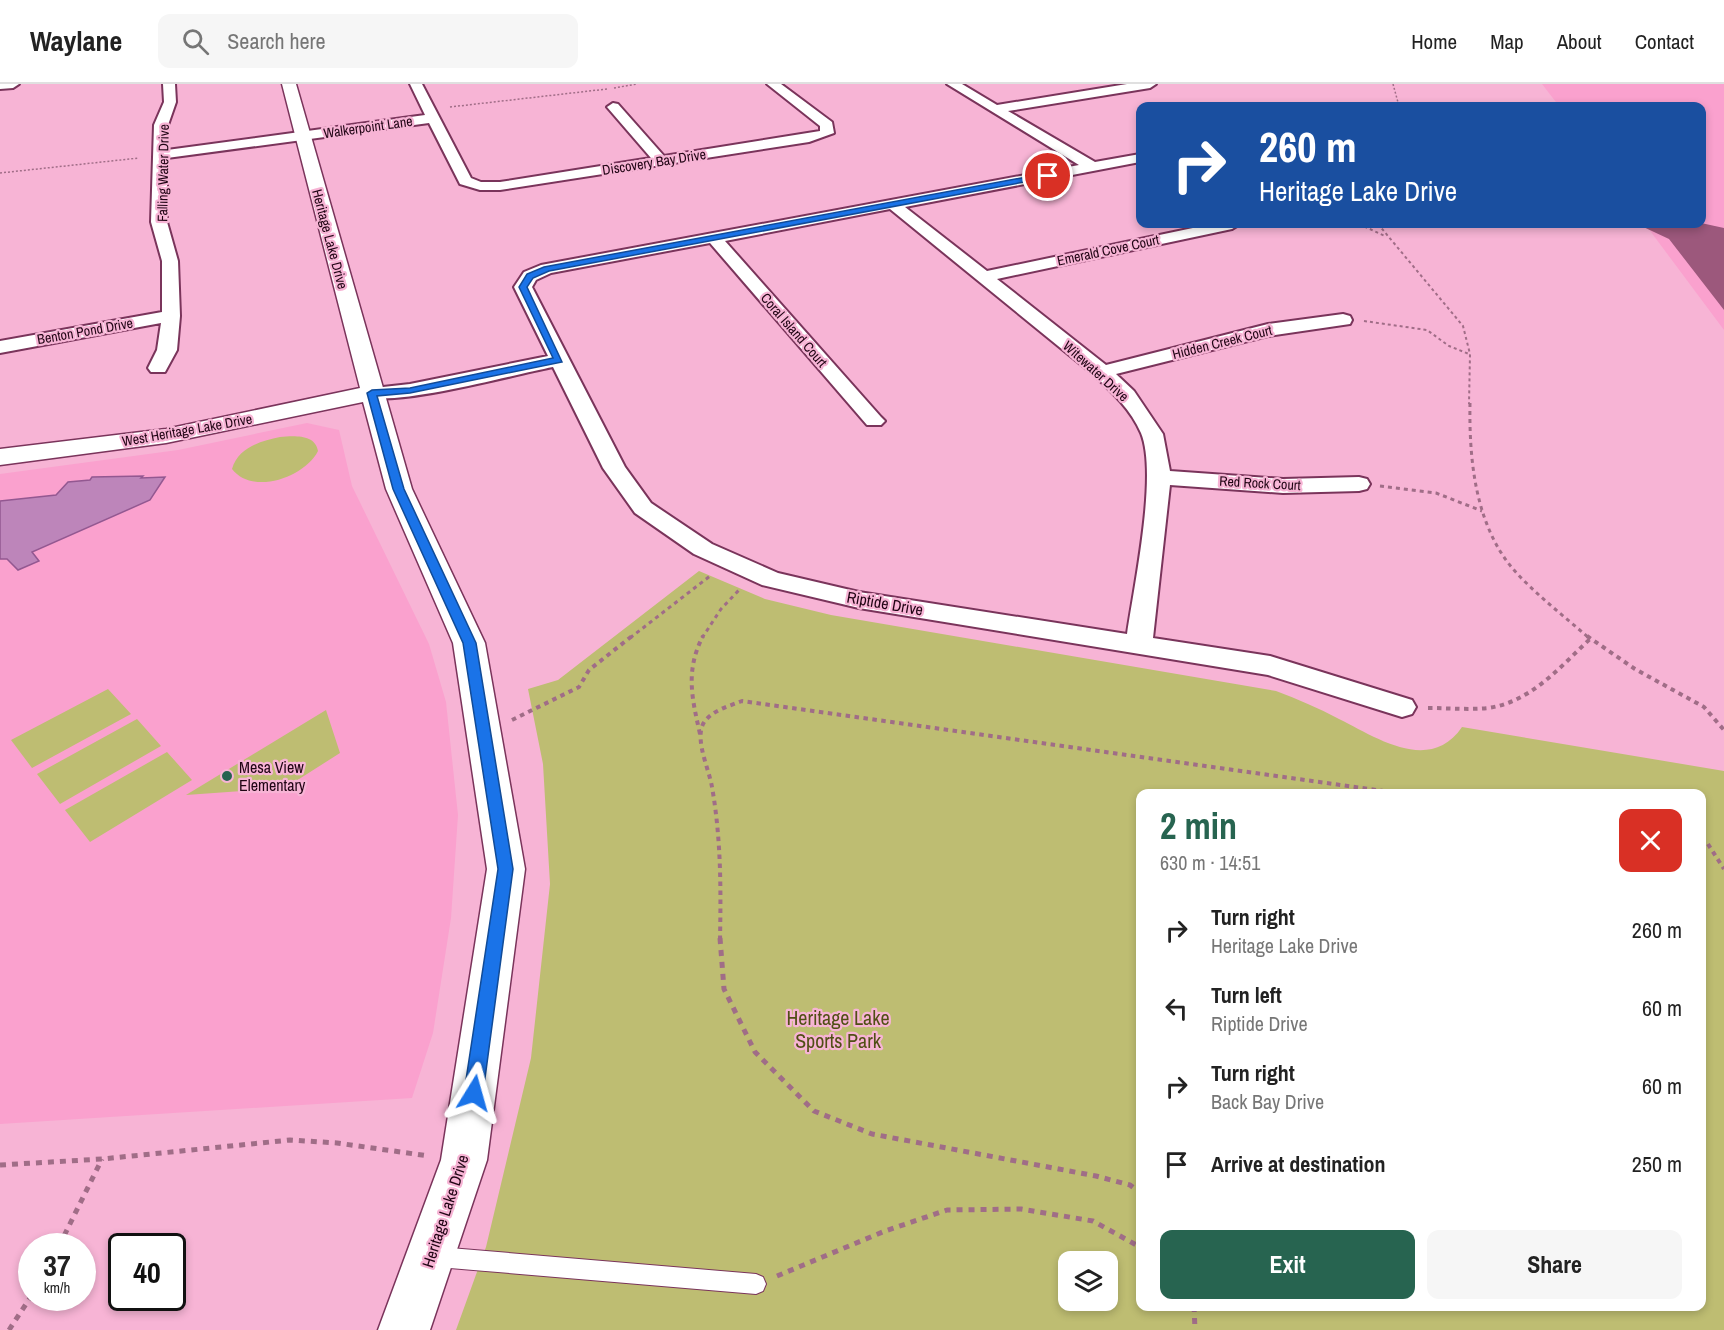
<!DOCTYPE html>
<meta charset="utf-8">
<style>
:root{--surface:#fff;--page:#f6f6f6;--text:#222;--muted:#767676;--line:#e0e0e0;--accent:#276450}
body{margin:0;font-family:"Archivo Narrow",sans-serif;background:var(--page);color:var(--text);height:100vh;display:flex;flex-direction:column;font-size:22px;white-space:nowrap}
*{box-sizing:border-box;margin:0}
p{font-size:20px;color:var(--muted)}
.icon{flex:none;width:33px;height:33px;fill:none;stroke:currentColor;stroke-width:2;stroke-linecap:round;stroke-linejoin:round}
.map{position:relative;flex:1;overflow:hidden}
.drawer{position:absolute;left:1136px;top:705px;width:570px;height:522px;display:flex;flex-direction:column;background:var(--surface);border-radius:12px;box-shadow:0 3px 9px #0003}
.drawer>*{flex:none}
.banner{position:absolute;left:1136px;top:18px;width:570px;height:126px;border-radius:12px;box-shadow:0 3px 9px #0003;background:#1a4fa0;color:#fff;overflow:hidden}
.controls{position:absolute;left:1058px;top:1167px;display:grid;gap:12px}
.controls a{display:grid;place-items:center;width:60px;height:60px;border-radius:12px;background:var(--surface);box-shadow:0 3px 9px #0003;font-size:30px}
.speed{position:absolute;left:18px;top:1149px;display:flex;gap:12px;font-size:30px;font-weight:700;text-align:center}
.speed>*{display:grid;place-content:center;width:78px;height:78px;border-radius:50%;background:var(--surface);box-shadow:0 3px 9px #0003;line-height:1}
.speed small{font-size:15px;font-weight:400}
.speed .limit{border:3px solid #111;border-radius:9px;background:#fff;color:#111}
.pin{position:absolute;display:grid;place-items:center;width:51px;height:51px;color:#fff;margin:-26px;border:3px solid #fff;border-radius:50%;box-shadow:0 2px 6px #0007}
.me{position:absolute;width:66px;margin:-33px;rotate:8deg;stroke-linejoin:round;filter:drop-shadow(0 0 4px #0008)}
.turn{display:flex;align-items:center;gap:21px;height:126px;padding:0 24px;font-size:27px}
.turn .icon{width:78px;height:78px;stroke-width:2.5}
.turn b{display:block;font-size:42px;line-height:51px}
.round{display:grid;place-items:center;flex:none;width:63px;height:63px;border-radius:12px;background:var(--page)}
.overview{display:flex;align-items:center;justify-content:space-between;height:102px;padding:0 24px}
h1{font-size:36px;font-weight:800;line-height:45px;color:var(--accent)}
.cta{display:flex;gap:12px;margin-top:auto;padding:12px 24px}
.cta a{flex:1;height:69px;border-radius:12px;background:var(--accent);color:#fff;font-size:24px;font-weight:800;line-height:69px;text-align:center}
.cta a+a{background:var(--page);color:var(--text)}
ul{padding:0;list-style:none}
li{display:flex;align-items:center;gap:18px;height:78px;padding:0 24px}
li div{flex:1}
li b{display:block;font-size:22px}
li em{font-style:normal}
header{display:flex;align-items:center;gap:36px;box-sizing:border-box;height:84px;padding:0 30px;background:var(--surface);border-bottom:2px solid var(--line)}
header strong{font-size:28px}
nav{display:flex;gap:33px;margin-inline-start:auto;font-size:21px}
.search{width:420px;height:54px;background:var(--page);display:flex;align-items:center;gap:15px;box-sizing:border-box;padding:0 21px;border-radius:12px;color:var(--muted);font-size:22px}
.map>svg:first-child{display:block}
.built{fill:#faa1ce}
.green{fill:#bebd72;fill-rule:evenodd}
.water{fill:#9c587c}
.building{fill:#bd85ba;stroke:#935891;stroke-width:1.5}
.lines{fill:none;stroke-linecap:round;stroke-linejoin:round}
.lane-casing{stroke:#7a345b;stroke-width:2}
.street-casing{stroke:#7a345b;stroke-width:4}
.secondary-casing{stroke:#7a345b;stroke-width:3}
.path-far4{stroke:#a06d87;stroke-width:1.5;stroke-dasharray:2 2;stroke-linecap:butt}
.path-far3{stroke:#a06d87;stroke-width:2;stroke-dasharray:3 3;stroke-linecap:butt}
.path-far2{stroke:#a06d87;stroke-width:3;stroke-dasharray:4 4;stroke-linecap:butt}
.path-far1{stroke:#a06d87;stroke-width:4;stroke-dasharray:4.5 4.5;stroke-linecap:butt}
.path{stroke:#a06d87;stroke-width:5;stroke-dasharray:6 6;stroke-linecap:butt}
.lane{fill:#fff;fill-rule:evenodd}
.street{fill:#fff;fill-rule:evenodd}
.secondary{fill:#fff;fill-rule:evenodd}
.route{fill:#1a73e8;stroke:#114b97;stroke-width:1.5}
.poi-dot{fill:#276450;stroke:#f7b4d5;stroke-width:2}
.labels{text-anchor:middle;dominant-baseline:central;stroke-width:4.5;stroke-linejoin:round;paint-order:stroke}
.far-street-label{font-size:14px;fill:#200414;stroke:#f7b4d5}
.street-label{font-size:16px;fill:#200414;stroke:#f7b4d5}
.poi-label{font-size:16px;fill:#200414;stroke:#f7b4d5;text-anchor:start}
.near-park-label{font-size:20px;fill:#504f15;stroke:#f7b4d5}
</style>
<header>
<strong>Waylane</strong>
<div class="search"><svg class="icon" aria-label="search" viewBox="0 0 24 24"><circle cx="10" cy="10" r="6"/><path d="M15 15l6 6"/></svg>Search here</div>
<nav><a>Home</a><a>Map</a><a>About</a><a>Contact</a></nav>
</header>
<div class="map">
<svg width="1724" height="1246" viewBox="0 0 1724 1246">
<rect width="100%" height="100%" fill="#f7b4d5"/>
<!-- built -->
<path class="built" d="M 1542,0 L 1724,0 L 1724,246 L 1645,140 L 1701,140 L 1701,22 L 1559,22 Z
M 307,339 L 339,346 L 352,402 L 429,560 L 446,618 L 458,731 L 451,834 L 433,949 L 412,1014 L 0,1040 L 0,390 L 178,366 Z"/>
<!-- green -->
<path class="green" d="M 280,353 C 294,352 315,350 318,367 C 305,393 253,412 232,385 C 238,364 260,357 280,353 Z
M 699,487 L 765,515 L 831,531 L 1276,607 C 1298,615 1318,624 1339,635 C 1377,654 1430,690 1462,643 L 1724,687 L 1724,1246 L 456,1246 L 486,1163 L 531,974 L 550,800 L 543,680 L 528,605 L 558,596 ZM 1140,710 L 1701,710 L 1701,1222 L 1140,1222 ZM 1068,1178 L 1107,1178 L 1107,1216 L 1068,1216 Z
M 108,605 L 131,630 L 32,684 L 11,656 Z
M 326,626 L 340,669 L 285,704 L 186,711 Z
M 137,635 L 161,662 L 60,720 L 37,690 Z
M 167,668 L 192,696 L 90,758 L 65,726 Z"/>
<!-- water -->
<path class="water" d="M 1701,139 L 1724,144 L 1724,226 L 1669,155 L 1637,140 Z"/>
<!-- building -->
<path class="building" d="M 143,392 L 141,394 L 165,393 L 150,416 L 32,468 L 39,477 L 18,486 L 7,475 L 0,475 L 0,417 L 56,411 L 68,398 L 90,396 L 92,393 Z"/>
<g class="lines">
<defs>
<path id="lane" d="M 438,1163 L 756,1190 L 763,1193 L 766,1200 L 763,1207 L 756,1210 L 438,1183 L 431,1180 L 428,1173 L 431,1166 Z"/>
<path id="street" d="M 0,0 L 19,0 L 13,4 L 0,5 Z
M 163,0 L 175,0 L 176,18 L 168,41 L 167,66 L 425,31 L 410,0 L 422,0 L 471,94 L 481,98 L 500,98 L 651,74 L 607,23 L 613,19 L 618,20 L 664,72 L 820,47 L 820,42 L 767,0 L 781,0 L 832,38 L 834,49 L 809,58 L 500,106 L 480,106 L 460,100 L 429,39 L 167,74 L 167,138 L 178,177 L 180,232 L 177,266 L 165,288 L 151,288 L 148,284 L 157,266 L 161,239 L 0,269 L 0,257 L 162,228 L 162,177 L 151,138 L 154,41 L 164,18 Z
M 947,0 L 962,0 L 997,21 L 1127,0 L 1156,0 L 1150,4 L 1008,27 L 1095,78 L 1140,70 L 1140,78 L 905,123 L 987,187 L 1212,140 L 1240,140 L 1232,145 L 997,195 L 1106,281 L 1268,240 L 1343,230 L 1350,232 L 1352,236 L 1350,240 L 1268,252 L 1116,290 L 1134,307 L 1163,350 L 1170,387 L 1283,395 L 1359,393 L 1367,395 L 1370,400 L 1367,405 L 1359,407 L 1283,409 L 1170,401 L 1153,554 L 1270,572 L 1412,616 L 1416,623 L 1412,630 L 1402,633 L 1268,591 L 859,524 L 762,501 L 694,470 L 635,429 L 603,384 L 553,283 C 512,291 400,322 365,313 L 362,309 L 365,305 L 410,300 L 548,272 L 514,203 L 524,188 L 541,181 L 1079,81 ZM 890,125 L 1095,292 C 1113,309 1131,326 1141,349 C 1158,390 1134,502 1127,550 L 859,508 L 778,489 L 712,460 L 651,419 L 625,383 L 532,203 L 536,196 L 551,189 L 710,159 L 867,341 L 881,341 L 885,337 L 881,333 L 725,157 Z"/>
<path id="secondary" d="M 282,0 L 296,0 L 412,405 L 485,559 L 525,785 L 487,1076 L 430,1246 L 378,1246 L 441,1076 L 487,785 L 453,559 L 386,405 L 363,318 L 166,359 L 0,381 L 0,365 L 166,345 L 360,304 Z"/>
</defs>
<!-- lane casing -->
<use href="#lane" class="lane-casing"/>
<!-- street casing -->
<use href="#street" class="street-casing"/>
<!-- secondary casing -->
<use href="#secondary" class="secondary-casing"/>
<!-- path-far4 -->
<path class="path-far4" d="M 1393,0 L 1399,22
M 614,4 L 637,0
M 450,23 L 607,5
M 0,89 L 139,74"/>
<!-- path-far3 -->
<path class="path-far3" d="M 1359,140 L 1385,152
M 1378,140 L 1463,242 L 1470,270 L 1469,320
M 1364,237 L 1427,246 L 1449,262 L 1469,270"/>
<!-- path-far2 -->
<path class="path-far2" d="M 1470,319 C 1469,375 1475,440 1513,485 C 1535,510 1564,532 1589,554
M 1380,402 L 1436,409 L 1482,427
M 630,554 L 710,492
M 702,554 L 721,525 L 739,506"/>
<!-- path-far1 -->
<path class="path-far1" d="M 1587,552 L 1635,585 L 1704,623 L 1724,646
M 1428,624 C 1448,624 1468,626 1488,624 C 1531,618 1560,583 1590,555
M 512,636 L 579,603 L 589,586 L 632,552
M 700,650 C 692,614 685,587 703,552
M 1701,755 L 1706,757 L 1724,785
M 720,856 C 721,804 721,754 712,703 C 709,685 695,657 703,640 C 710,627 729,622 742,617 L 1405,710"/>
<!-- path -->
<path class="path" d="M 720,854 L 724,905 L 755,968 L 814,1027 L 872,1050 L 1096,1092 L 1130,1101 L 1140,1109
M 0,1081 L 102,1075 L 290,1056 L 337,1059 L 429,1072
M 59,1162 L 102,1075
M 777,1192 L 885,1147 L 947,1126 L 1021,1125 L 1093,1137 L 1140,1163
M 1194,1222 L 1195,1246
M 9,1246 L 32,1211"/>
<!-- lane -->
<use href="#lane" class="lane"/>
<!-- street -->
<use href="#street" class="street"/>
<!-- secondary -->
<use href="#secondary" class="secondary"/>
</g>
<!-- route -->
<path class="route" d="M 1048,89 L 1051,93 L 549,187 L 533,194 L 527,203 L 562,278 L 410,309 L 377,312 L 404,405 L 476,559 L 513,785 L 483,1009 L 480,1015 L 474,1018 L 467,1015 L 464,1009 L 498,785 L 463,559 L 393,405 L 367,309 L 372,306 L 410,304 L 553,274 L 519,203 L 527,190 L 544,183 Z"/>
<!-- markers -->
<circle class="poi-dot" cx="227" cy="692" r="6"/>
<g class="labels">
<!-- far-street labels -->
<g class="far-street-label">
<text transform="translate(368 43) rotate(-8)">Walkerpoint Lane</text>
<text transform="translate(654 78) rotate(-9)">Discovery Bay Drive</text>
<text transform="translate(163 89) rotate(-89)">Falling Water Drive</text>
<text transform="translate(330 155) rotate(75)">Heritage Lake Drive</text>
<text transform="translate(1108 166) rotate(-12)">Emerald Cove Court</text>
<text transform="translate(794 246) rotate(49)">Coral Island Court</text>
<text transform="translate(85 247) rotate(-10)">Benton Pond Drive</text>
<text transform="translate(1222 258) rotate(-14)">Hidden Creek Court</text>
<text transform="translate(1096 287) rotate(42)">Witewater Drive</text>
<text transform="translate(187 346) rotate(-10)">West Heritage Lake Drive</text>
<text transform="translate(1260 399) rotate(3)">Red Rock Court</text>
</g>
<!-- street labels -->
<g class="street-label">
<text transform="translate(885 519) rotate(10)">Riptide Drive</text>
<text transform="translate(445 1127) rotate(-72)">Heritage Lake Drive</text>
</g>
<!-- poi labels -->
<g class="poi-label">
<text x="239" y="683">Mesa View<tspan x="239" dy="18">Elementary</tspan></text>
</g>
<!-- near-park labels -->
<g class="near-park-label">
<text x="838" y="933">Heritage Lake<tspan x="838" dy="23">Sports Park</tspan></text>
</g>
</g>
</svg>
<div class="controls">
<a><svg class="icon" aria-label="layers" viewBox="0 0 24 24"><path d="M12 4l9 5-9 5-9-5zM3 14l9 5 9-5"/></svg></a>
</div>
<div class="speed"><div>37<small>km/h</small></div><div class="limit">40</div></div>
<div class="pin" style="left:1048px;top:92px;background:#d93025"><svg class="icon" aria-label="arrive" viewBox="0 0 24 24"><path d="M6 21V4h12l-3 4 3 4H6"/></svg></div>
<svg class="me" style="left:474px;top:1009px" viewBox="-20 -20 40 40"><path d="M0-17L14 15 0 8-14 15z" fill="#1a73e8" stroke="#fff" stroke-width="4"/></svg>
<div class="banner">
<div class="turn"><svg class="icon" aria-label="right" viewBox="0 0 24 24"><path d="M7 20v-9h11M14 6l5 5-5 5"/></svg><div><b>260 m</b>Heritage Lake Drive</div></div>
</div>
<section class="drawer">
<div class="overview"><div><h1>2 min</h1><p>630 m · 14:51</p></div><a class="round" style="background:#d93025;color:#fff"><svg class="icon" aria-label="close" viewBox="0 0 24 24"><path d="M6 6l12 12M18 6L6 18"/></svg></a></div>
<ul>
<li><svg class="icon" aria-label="right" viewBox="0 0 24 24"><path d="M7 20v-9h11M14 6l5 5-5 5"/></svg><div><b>Turn right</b><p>Heritage Lake Drive</p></div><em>260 m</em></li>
<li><svg class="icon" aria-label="left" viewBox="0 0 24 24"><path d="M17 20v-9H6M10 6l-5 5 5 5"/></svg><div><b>Turn left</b><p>Riptide Drive</p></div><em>60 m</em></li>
<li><svg class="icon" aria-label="right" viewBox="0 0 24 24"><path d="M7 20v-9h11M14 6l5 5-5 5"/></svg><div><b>Turn right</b><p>Back Bay Drive</p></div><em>60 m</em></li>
<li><svg class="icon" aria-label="arrive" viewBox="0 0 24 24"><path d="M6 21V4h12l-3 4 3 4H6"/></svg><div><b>Arrive at destination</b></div><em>250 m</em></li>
</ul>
<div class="cta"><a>Exit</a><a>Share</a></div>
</section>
</div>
